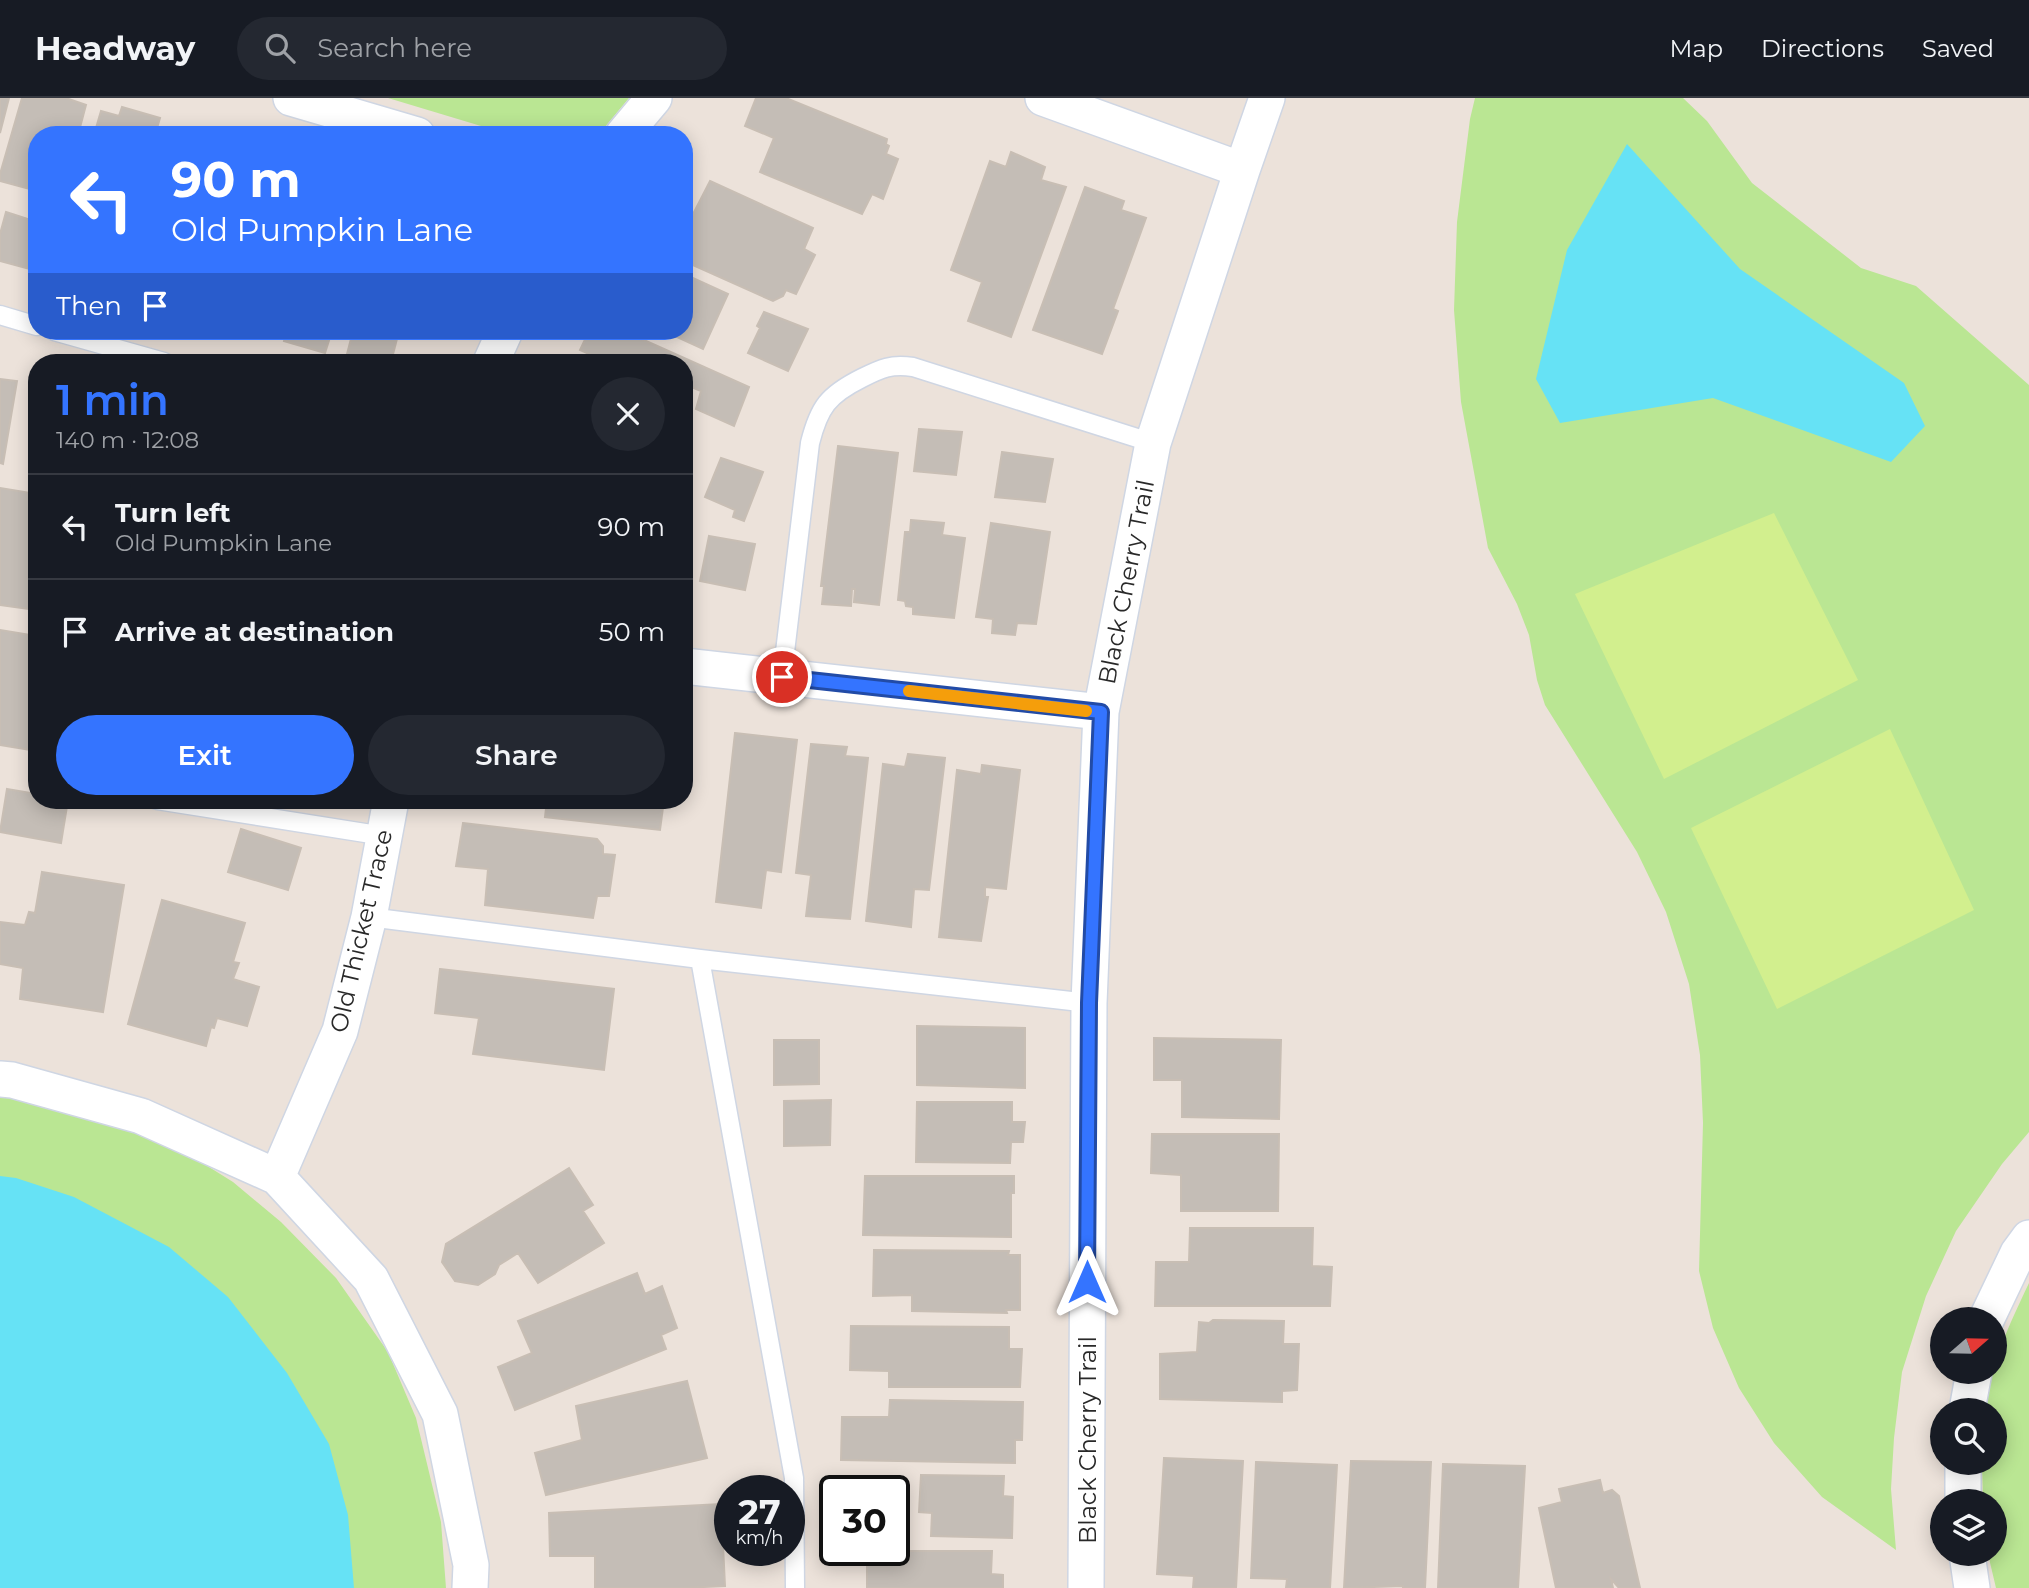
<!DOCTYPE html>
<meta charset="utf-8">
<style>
:root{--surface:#171b24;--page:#242831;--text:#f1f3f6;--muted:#9ea1a6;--line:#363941;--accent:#3474ff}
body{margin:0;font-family:Montserrat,sans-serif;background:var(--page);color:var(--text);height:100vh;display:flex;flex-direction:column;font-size:26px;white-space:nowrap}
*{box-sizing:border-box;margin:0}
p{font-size:23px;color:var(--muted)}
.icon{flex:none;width:38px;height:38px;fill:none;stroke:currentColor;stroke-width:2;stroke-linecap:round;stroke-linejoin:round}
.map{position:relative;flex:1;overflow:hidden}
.details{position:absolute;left:28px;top:256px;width:665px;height:455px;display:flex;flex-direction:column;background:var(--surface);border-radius:28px;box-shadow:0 4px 18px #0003}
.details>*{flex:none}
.top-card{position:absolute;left:28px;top:28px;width:665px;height:214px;border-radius:28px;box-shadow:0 4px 18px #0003;background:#3474ff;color:#fff;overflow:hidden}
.needle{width:46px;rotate:70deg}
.tools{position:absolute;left:1930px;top:1209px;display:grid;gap:14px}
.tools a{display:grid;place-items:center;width:77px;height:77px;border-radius:50%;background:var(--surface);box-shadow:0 4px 18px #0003;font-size:35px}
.speed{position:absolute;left:714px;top:1377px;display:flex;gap:14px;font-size:35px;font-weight:700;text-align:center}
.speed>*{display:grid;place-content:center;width:91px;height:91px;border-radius:50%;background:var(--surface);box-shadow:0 4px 18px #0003;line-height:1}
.speed small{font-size:18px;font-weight:400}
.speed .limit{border:4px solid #111;border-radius:10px;background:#fff;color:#111}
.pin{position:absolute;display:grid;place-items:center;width:60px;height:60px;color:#fff;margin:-30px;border:4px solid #fff;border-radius:50%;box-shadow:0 2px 7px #0007}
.me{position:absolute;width:77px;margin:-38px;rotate:0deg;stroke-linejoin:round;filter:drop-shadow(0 0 5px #0008)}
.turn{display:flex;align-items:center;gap:24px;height:147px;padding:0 28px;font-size:32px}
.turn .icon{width:91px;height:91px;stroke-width:2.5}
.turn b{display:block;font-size:49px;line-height:60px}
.then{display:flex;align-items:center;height:66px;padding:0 28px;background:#0003;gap:14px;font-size:26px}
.round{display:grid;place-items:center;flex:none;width:74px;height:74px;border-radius:37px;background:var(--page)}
.overview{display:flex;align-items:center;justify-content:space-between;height:119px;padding:0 28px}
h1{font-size:42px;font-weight:600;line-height:52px;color:var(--accent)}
.action{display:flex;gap:14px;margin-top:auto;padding:14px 28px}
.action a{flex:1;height:80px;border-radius:42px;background:var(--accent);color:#fff;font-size:28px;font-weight:600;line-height:80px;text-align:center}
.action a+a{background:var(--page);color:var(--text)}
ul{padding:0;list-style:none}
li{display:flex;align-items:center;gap:21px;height:105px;padding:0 28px;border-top:2px solid var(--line)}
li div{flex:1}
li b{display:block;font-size:26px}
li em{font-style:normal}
header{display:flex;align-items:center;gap:42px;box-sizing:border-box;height:98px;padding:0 35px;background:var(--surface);border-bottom:2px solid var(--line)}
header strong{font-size:33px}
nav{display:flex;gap:38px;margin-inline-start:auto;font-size:24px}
.search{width:490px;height:63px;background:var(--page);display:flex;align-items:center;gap:18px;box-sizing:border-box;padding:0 24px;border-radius:38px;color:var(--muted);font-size:26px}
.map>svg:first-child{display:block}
.green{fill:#bae693}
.pitch{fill:#d2ef8e}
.water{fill:#66e2f5}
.building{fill:#c4bdb6;stroke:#c8beb4;stroke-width:2}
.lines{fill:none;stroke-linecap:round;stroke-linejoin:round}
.service-casing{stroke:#cfd6e3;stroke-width:21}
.minor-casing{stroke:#cfd6e3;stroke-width:38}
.service{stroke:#fff;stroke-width:18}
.minor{stroke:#fff;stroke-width:35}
.route-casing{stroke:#224ba6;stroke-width:18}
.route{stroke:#3474ff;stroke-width:12}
.slow{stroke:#f59e0b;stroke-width:12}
.labels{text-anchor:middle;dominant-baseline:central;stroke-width:6;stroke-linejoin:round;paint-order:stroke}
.street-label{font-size:24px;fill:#292929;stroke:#fff}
</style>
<header>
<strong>Headway</strong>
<div class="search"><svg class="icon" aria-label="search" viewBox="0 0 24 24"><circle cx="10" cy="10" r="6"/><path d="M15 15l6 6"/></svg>Search here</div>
<nav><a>Map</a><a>Directions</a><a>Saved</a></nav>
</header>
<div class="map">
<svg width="2029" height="1490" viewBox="0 0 2029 1490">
<rect width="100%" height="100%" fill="#ece2da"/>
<!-- green -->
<path class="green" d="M 388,0 L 629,0 L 604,30 L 597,37 L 511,37 Z
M 1475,0 L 1683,0 L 1707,23 L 1752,85 L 1861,170 L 1916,188 L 2029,287 L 2029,1034 L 2002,1066 L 1956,1133 L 1926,1198 L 1902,1274 L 1894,1340 L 1891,1391 L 1896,1452 L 1822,1399 L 1774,1345 L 1739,1290 L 1713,1230 L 1699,1173 L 1703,1025 L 1700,957 L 1689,886 L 1666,814 L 1637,754 L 1545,607 L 1537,582 L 1529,537 L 1517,506 L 1488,450 L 1461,304 L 1454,212 L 1457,124 L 1470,21 Z
M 0,998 L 33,1000 L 116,1021 L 185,1054 L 233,1084 L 281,1124 L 336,1180 L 388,1254 L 416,1320 L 441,1424 L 446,1490 L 0,1490 Z
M 2029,1185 L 2029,1490 L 1996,1490 L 1988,1456 L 1995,1456 L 1995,1404 L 1983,1403 L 1982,1365 L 1995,1365 L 1995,1312 L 1985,1312 C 1989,1269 2010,1225 2029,1185 Z"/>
<!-- pitch -->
<path class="pitch" d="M 1774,415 L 1858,582 L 1664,681 L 1575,496 Z
M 1890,631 L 1974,812 L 1777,911 L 1691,730 Z"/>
<!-- water -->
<path class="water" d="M 1627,46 L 1740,171 L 1904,285 L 1925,328 L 1891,364 L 1713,300 L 1560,325 L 1536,281 L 1567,152 Z
M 0,1078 L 16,1080 L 74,1099 L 169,1149 L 228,1199 L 287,1275 L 329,1346 L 348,1417 L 354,1490 L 0,1490 Z"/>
<!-- building -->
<path class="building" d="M 0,0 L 9,0 L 0,35 Z
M 22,0 L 66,0 L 86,7 L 78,37 L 37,37 L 37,93 L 0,83 L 0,76 Z
M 756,0 L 786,0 L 887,41 L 886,46 L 889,48 L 886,56 L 898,61 L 883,101 L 872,96 L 862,116 L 760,74 L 774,40 L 745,28 Z
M 122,9 L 160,20 L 155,37 L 94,37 L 101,13 L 119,18 Z
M 1011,54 L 1045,69 L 1041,82 L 1066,89 L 1011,239 L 968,223 L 982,184 L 951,172 L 990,63 L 1006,69 Z
M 710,83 L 813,130 L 804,151 L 815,157 L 796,196 L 786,192 L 783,198 L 773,203 L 684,163 L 684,119 L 690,122 Z
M 1085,89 L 1124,103 L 1121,112 L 1146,120 L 1113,211 L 1118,213 L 1102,256 L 1033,232 Z
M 6,114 L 37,124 L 37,173 L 0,163 L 0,136 Z
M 684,176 L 728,196 L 703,251 L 664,233 L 684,233 Z
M 764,214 L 808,231 L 788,273 L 748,255 L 760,230 L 757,228 Z
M 287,233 L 332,233 L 325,255 L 284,243 Z
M 353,233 L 399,233 L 391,264 L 361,264 L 346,260 Z
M 589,233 L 624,233 L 749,289 L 734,328 L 696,311 L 701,293 L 684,286 L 684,264 L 594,264 L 596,259 L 580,252 Z
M 0,281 L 17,283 L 3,366 L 0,365 Z
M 919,331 L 962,334 L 956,377 L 914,373 Z
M 838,348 L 898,355 L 879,507 L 854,504 L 855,491 L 852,491 L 851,508 L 822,506 L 824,488 L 821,488 Z
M 1002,354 L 1053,361 L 1045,404 L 995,399 Z
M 721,360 L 763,374 L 744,423 L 733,419 L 735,412 L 705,399 Z
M 0,390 L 37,396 L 37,512 L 0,507 Z
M 911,422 L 944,425 L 942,437 L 965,440 L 954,520 L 913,516 L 913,509 L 906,508 L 905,503 L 898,502 L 905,434 L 910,434 Z
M 991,425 L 1050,434 L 1036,526 L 1017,525 L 1015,537 L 992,535 L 993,521 L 976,519 Z
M 709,438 L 755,446 L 745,492 L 700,483 Z
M 0,532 L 37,538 L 37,653 L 0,647 Z
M 735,635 L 797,642 L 781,774 L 766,772 L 761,810 L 716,804 Z
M 811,646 L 847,649 L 845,658 L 868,660 L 850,821 L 806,818 L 811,777 L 796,775 Z
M 908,656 L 945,660 L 929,792 L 914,791 L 911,829 L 866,823 L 883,666 L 905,669 Z
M 982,667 L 1020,672 L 1006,791 L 985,789 L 985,799 L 988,799 L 981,843 L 939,839 L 957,672 L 981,676 Z
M 7,691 L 37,696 L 37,702 L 68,702 L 61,745 L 0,734 Z
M 547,702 L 664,702 L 660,732 L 545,719 Z
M 463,725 L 597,741 L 603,748 L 603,756 L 615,757 L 609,798 L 597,798 L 593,820 L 485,807 L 488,771 L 456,768 Z
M 241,731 L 301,750 L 288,792 L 228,774 Z
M 42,774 L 124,787 L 103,914 L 20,901 L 23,870 L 0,866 L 0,824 L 25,827 L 29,814 L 35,815 Z
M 162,802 L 245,825 L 233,864 L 239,865 L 233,881 L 259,889 L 247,928 L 217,920 L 214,930 L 211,929 L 206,948 L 128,926 Z
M 440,871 L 614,891 L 604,972 L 473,956 L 479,920 L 435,915 Z
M 917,928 L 1025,930 L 1025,990 L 917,987 Z
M 1154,940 L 1281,942 L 1279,1021 L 1182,1019 L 1182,982 L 1154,982 Z
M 774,942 L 819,942 L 819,986 L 774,987 Z
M 831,1002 L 830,1047 L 784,1048 L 784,1003 Z
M 917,1004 L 1012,1004 L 1012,1024 L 1025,1024 L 1023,1044 L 1011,1044 L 1010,1065 L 916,1064 Z
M 1152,1036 L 1279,1036 L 1278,1113 L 1181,1113 L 1181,1077 L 1151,1075 Z
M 569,1070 L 593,1107 L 583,1113 L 604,1145 L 538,1185 L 518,1155 L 499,1167 L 495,1176 L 478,1187 L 455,1183 L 442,1164 L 446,1146 Z
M 865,1078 L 1014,1078 L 1014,1095 L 1011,1095 L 1011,1139 L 863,1137 Z
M 1190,1130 L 1313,1130 L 1312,1168 L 1332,1169 L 1330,1208 L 1155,1208 L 1156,1164 L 1189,1164 Z
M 874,1152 L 1009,1153 L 1008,1157 L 1020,1157 L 1020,1212 L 1006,1212 L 1007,1215 L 912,1213 L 912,1197 L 873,1198 Z
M 637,1175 L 645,1196 L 662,1188 L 677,1230 L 661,1237 L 666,1251 L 515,1312 L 498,1269 L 532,1255 L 518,1223 Z
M 1213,1222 L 1284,1223 L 1283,1246 L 1299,1246 L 1297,1292 L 1282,1293 L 1282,1304 L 1160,1301 L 1160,1256 L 1197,1254 L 1199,1224 L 1209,1225 Z
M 851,1228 L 1009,1229 L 1009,1251 L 1022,1251 L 1020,1289 L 889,1289 L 889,1273 L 850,1272 Z
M 687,1283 L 707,1360 L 546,1397 L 535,1355 L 582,1342 L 576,1308 Z
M 890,1302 L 1023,1304 L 1022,1342 L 1015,1342 L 1015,1365 L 841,1362 L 842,1319 L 889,1319 Z
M 1164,1360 L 1243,1363 L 1236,1490 L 1193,1490 L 1194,1478 L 1157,1476 Z
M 1351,1363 L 1431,1364 L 1425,1490 L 1403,1490 L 1403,1488 L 1344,1490 Z
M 1256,1364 L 1337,1367 L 1330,1490 L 1286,1490 L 1287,1481 L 1251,1480 Z
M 1443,1366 L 1525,1368 L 1518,1490 L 1438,1490 Z
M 921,1377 L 1004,1378 L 1003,1398 L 1013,1399 L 1012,1440 L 931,1438 L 932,1415 L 919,1414 Z
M 1600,1382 L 1603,1395 L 1612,1392 L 1619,1398 L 1640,1490 L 1619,1490 L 1611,1481 L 1613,1490 L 1556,1490 L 1539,1410 L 1562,1404 L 1559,1391 Z
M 721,1406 L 725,1488 L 683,1490 L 595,1490 L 595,1458 L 550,1458 L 549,1415 Z
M 867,1453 L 992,1453 L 991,1476 L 1003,1477 L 1003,1490 L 867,1490 Z"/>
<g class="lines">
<defs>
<path id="service" d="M 0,217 L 37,228
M 54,233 L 164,264
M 782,579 L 810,345 C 819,309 828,297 862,280 C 882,270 891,266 913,269 L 1153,345
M 157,702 L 384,738
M 369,819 L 700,861 L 1089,905
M 700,861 L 794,1380 L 795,1490"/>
<path id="minor" d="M 291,0 L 417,37
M 1043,0 L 1242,72
M 623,37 L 654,0
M 491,264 L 505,233
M 684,568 L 1101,614
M 0,981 L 12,982 L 141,1018 L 277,1079 L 371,1181 L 440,1316 L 471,1467 L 470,1490
M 277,1079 L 340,933 L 369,819 L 391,702
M 1986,1222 L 2018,1155 L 2029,1140
M 1967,1312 L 1974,1274
M 1963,1404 L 1963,1365
M 1967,1456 L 1972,1490
M 1086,1490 L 1089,905 L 1101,614 L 1153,345 L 1242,72 L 1267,0"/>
</defs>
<!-- service casing -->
<use href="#service" class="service-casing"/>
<!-- minor casing -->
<use href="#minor" class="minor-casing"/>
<!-- service -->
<use href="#service" class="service"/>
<!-- minor -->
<use href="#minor" class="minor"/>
</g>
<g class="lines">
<defs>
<path id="route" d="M 782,579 L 1101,614 L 1089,905 L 1087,1184"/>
</defs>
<!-- route casing -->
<use href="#route" class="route-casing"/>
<!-- route -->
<use href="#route" class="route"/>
<!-- slow -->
<path class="slow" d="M 909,593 L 1086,613"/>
</g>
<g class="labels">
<!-- street labels -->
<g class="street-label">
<text transform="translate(1126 484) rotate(-79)">Black Cherry Trail</text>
<text transform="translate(361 833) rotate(-77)">Old Thicket Trace</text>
<text transform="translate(1087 1342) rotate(-90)">Black Cherry Trail</text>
</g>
</g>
</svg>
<div class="tools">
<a><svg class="needle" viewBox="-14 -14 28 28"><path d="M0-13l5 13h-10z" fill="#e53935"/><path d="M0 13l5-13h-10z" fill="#9ea1a6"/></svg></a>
<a><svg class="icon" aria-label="search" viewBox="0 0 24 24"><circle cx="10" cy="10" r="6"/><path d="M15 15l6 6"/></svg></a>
<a><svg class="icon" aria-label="layers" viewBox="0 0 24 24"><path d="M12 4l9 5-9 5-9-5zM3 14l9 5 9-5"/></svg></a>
</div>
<div class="speed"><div>27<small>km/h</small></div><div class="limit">30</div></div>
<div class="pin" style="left:782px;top:579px;background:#d93025"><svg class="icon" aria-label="arrive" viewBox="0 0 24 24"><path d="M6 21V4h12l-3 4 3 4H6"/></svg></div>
<svg class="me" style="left:1087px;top:1184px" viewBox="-20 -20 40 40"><path d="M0-17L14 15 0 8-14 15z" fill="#3474ff" stroke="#fff" stroke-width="4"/></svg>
<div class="top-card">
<div class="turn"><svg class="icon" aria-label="left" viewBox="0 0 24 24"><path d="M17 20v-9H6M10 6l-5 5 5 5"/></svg><div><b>90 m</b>Old Pumpkin Lane</div></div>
<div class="then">Then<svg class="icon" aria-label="arrive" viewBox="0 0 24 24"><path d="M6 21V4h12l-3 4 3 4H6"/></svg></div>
</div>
<section class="details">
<div class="overview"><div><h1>1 min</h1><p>140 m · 12:08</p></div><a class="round"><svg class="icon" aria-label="close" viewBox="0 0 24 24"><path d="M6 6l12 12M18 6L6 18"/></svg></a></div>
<ul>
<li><svg class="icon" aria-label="left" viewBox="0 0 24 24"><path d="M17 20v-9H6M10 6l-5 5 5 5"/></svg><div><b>Turn left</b><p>Old Pumpkin Lane</p></div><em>90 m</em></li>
<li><svg class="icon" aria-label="arrive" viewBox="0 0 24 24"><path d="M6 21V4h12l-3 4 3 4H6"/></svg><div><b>Arrive at destination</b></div><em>50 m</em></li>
</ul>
<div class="action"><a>Exit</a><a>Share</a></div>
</section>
</div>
